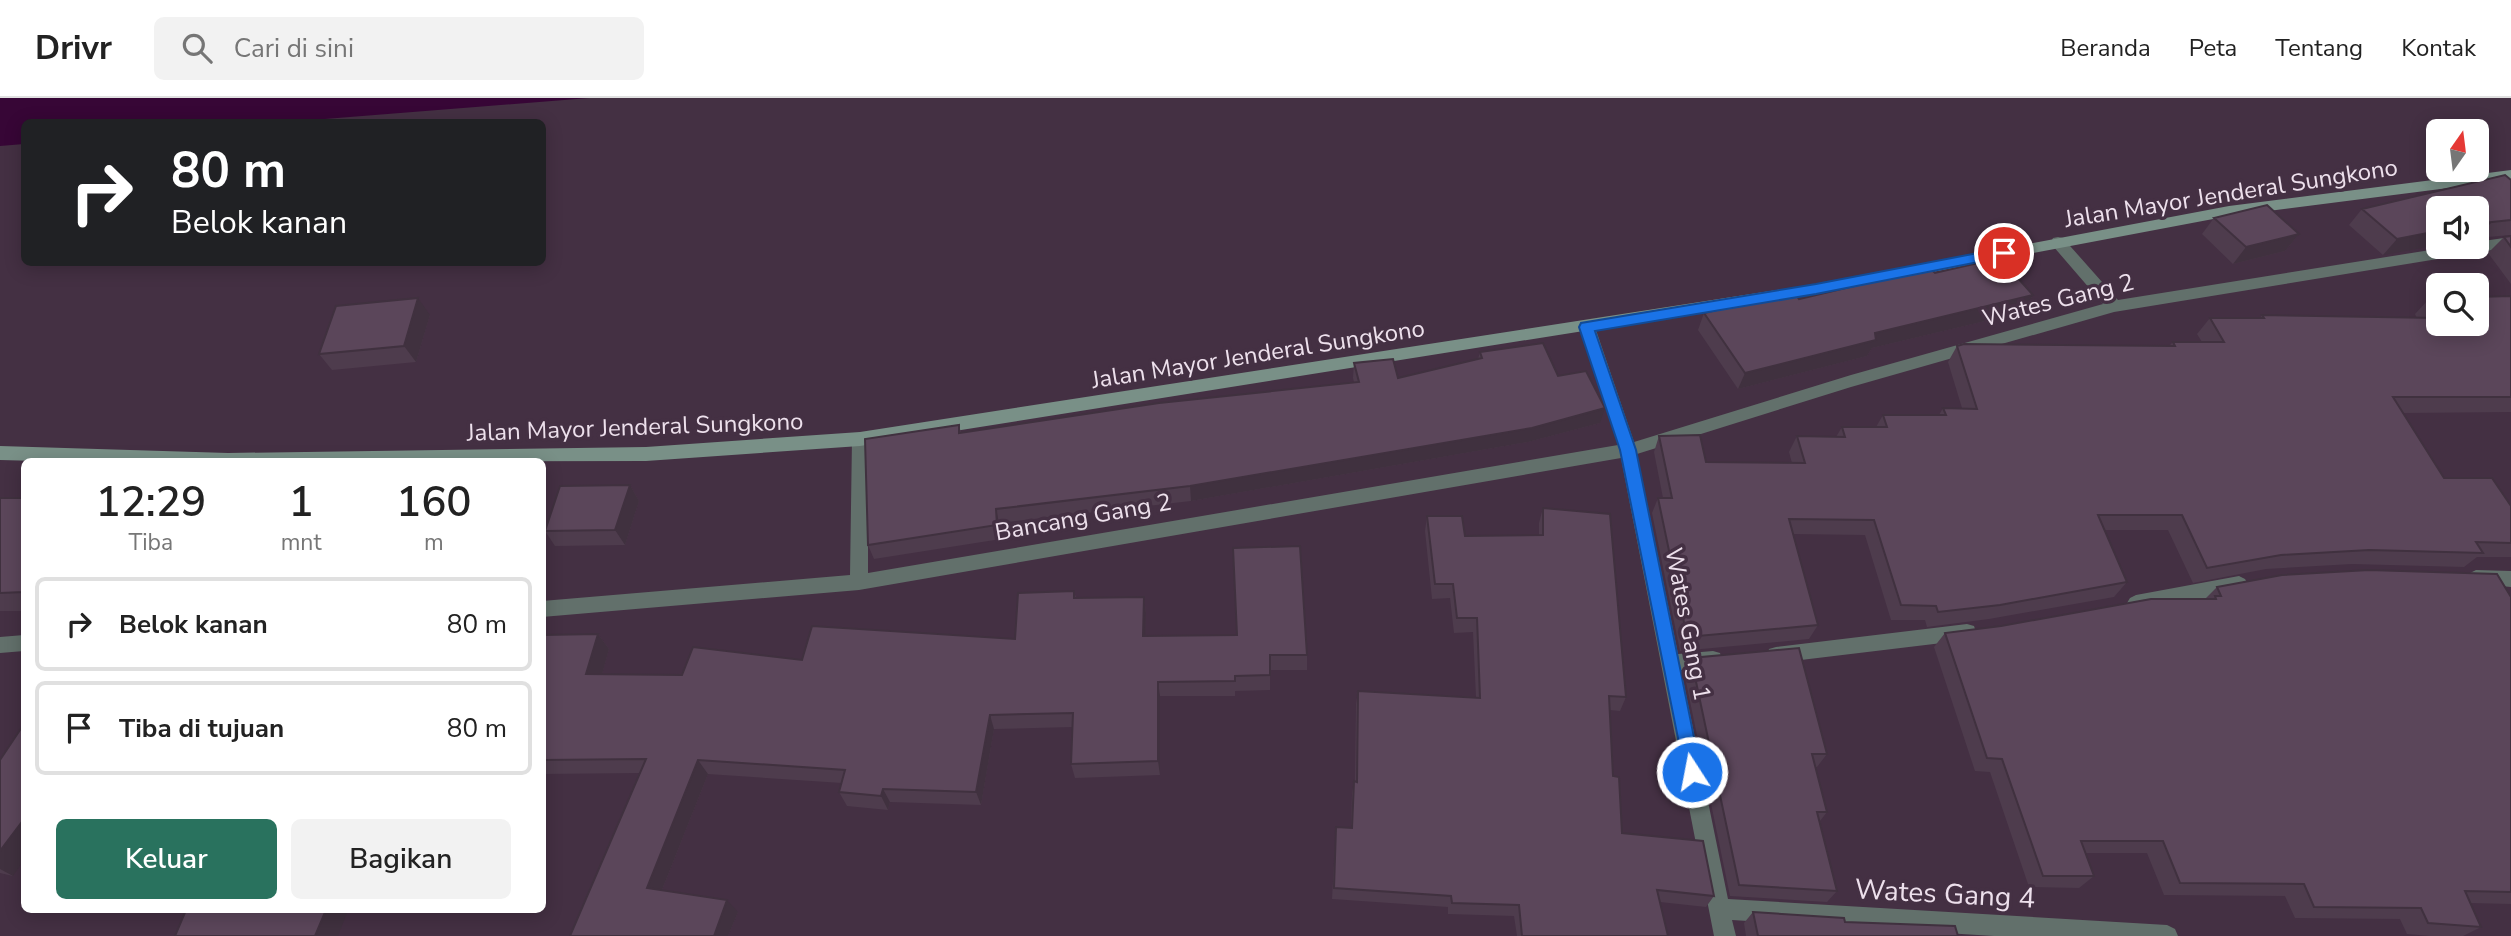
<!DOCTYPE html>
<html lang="id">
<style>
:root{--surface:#fff;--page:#f2f2f2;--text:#222;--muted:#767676;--line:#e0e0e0;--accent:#29725e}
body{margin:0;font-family:"Nunito Sans",sans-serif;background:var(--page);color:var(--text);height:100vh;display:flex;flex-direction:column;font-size:26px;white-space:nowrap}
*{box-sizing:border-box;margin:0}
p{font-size:23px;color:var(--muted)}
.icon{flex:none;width:38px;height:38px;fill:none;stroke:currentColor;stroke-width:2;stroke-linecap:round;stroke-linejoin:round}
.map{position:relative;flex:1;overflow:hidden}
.side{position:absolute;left:21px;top:360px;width:525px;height:455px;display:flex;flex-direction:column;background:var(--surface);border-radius:10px;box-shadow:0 4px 18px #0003}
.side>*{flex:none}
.banner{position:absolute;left:21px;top:21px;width:525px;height:147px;border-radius:10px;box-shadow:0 4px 18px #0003;background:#202124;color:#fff;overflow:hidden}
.needle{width:46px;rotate:14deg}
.buttons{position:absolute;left:2426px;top:21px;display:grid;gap:14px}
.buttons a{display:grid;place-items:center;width:63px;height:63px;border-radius:10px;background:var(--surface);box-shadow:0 4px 18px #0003;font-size:35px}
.pin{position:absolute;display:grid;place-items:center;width:60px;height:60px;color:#fff;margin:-30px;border:4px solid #fff;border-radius:50%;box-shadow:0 2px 7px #0007}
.me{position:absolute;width:77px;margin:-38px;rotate:349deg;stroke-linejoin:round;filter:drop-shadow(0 0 5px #0008)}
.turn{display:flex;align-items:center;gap:24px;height:147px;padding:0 35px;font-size:32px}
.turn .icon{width:91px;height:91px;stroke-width:2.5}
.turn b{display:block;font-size:49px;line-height:60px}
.eta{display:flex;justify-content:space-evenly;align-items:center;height:119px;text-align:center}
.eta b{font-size:42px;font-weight:600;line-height:49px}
.cta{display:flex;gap:14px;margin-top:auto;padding:14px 35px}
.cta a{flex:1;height:80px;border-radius:10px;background:var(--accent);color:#fff;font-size:28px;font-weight:600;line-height:80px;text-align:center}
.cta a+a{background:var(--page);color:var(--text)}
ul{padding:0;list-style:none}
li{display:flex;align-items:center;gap:21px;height:94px;margin:0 14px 10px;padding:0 21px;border:4px solid var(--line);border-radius:10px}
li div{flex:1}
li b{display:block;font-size:26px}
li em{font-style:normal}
header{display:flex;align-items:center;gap:42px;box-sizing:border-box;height:98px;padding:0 35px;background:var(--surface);border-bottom:2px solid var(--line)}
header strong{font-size:33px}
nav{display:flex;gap:38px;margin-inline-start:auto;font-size:24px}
.search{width:490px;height:63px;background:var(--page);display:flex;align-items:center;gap:18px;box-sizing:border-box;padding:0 24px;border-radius:10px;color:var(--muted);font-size:26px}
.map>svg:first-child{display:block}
.water{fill:#370636}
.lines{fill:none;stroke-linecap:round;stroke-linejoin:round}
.minor{fill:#62706b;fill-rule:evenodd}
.secondary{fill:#799087;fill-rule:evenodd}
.wall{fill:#4e3c4d}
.shaded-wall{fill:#40313f}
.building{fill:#5b465a;stroke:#40313f;stroke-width:2}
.route{fill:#1a73e8;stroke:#114b97;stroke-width:2}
.labels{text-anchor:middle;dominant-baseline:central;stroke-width:7;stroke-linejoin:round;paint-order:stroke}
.street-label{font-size:24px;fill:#ede0ec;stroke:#443043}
.near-street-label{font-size:28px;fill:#ede0ec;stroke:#443043}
</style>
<header>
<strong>Drivr</strong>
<div class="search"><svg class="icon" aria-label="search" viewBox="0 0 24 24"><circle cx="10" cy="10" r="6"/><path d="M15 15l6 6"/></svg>Cari di sini</div>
<nav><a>Beranda</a><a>Peta</a><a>Tentang</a><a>Kontak</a></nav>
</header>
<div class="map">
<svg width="2511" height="838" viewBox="0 0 2511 838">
<rect width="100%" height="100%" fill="#443043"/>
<!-- water -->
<path class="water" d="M 0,0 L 589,0 L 287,24 L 24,24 L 24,46 L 0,48 Z"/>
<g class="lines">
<!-- minor -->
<path class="minor" d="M 2058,139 L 2063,140 L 2118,202 L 2449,149 L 2476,149 L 2476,144 L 2511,139 L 2511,149 L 2114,214 L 1851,289 L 1637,356 L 1678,556 L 1713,553 L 1720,555 L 1722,561 L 1720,567 L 1681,572 L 1728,801 L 2167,827 L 2175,831 L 2178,838 L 1994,838 L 1732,822 L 1736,838 L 1714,838 L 1621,360 L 859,492 L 542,519 L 542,503 L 850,477 L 852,341 L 854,336 L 866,336 L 868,341 L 868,475 L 1618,347 L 1579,229 L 1587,223 L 1595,229 L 1634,344 L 1851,277 L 2103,206 L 2053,148 L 2051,144 L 2053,140 Z
M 2476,472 L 2511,473 L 2511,489 L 2470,485 L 2467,480 L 2470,475 Z
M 2239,478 L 2245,481 L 2248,486 L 2245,491 L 2239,494 L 2136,513 L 2130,510 L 2127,505 L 2130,500 L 2136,497 Z
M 1967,526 L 1974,528 L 1976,534 L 1974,540 L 1967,542 L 1776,565 L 1769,563 L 1767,557 L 1769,551 L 1776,549 Z
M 24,537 L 24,553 L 0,555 L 0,539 Z"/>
<!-- secondary -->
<path class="secondary" d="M 2511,72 L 2511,82 L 2229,118 L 1816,196 L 860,348 L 646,363 L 77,364 L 0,362 L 0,348 L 228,355 L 646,349 L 860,334 L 1816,186 L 2229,108 Z"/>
</g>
<!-- wall -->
<path class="wall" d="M 2511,82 L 2511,137 L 2476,140 L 2476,110 L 2383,157 L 2349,127 L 2362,111 Z
M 2214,120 L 2299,136 L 2285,153 L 2233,166 L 2202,136 Z
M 2511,138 L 2511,186 L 2488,155 L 2504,139 Z
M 1935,175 L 2033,197 L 2023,214 L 1872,250 L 1867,258 L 1738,291 L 1698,232 L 1704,215 L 1799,201 Z
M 2511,198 L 2511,314 L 2403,315 L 2444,380 L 2511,408 L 2511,459 L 2477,459 L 2464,469 L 2352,466 L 2266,471 L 2193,485 L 2168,432 L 2104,432 L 2127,484 L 2114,499 L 1989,521 L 1927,529 L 1925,522 L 1891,522 L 1865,437 L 1793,436 L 1818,527 L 1809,541 L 1680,553 L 1652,415 L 1658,400 L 1663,400 L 1654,354 L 1659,338 L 1706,364 L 1792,365 L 1789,354 L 1797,338 L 1836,339 L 1842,329 L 1876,329 L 1883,317 L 1939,317 L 1943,310 L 1962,310 L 1948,264 L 1957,248 L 2170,247 L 2173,244 L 2202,244 L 2197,236 L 2210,220 L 2260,220 L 2262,217 L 2417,220 L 2415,216 L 2430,200 L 2438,200 L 2438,226 Z
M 430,217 L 416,264 L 332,272 L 319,256 Z
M 1480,254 L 1558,278 L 1600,325 L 1528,344 L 1191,403 L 999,425 L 1001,441 L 874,461 L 868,447 L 959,327 L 961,335 L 1354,284 L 1353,280 L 1354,265 L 1398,280 L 1478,261 Z
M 630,387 L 639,403 L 625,447 L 555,448 L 545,433 Z
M 0,400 L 24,400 L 24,513 L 0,513 Z
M 1543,410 L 1626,599 L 1620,613 L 1610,612 L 1613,678 L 1622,735 L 1714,798 L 1706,809 L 1660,804 L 1668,838 L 1517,838 L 1514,818 L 1448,816 L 1448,809 L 1332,801 L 1336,729 L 1351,730 L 1352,696 L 1354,683 L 1355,684 L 1356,606 L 1358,593 L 1476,599 L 1473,534 L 1454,535 L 1450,500 L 1432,501 L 1425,433 L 1427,418 L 1465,438 L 1539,437 L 1539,425 Z
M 2217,489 L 2511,499 L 2511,806 L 2470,805 L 2481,829 L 2463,838 L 2430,838 L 2407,836 L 2400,821 L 2295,820 L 2285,798 L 2164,797 L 2147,755 L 2086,755 L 2094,778 L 2079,790 L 2029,789 L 1990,674 L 1975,673 L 1934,549 L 1945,535 L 2205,501 Z
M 1074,493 L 1076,500 L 1144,499 L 1146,515 L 1145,538 L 1307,557 L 1307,572 L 1270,572 L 1270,592 L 1235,593 L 1235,598 L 1160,598 L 1160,677 L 1075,680 L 1071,666 L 1073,629 L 994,631 L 981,707 L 890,704 L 888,712 L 847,708 L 839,694 L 842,685 L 708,676 L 662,792 L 738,814 L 728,838 L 570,838 L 640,675 L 542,676 L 542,537 L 598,536 L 609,551 L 602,576 L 682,577 L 802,562 L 1015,541 Z
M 1691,560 L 1827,656 L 1817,669 L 1815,669 L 1827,714 L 1820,723 L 1837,793 L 1827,804 L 1730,798 L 1684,574 Z
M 0,662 L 13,778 L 0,775 Z
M 1753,814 L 1845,824 L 1958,838 L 1746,838 L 1744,825 Z"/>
<!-- shaded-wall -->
<path class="shaded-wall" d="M 2492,124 L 2476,140 L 2476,126 Z
M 2438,133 L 2438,147 L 2383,157 L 2397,141 Z
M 2299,136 L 2285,153 L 2233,166 L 2246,149 Z
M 2033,197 L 2023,214 L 1872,250 L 1867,258 L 1738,291 L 1745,275 L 1875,235 Z
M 418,200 L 430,217 L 416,264 L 404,248 Z
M 1605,310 L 1600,325 L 1528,344 L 1191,403 L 1190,388 Z
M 630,387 L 639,403 L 625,447 L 615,432 Z
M 996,411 L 999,425 L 1001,441 L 997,427 Z
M 1144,499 L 1146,515 L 1145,553 L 1143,538 Z
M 598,536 L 609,551 L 598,591 L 586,576 Z
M 1158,584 L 1160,598 L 1160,677 L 1158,663 Z
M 990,617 L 994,631 L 981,707 L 976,694 Z
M 698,662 L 708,676 L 658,802 L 647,790 Z
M 883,691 L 890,704 L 888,712 L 881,698 Z
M 24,721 L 24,762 L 13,778 L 0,771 L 0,753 Z
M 727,802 L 738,814 L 728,838 L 714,838 Z
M 326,812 L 348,812 L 338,838 L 315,838 Z"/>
<!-- building -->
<path class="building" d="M 2505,77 L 2511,82 L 2511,122 L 2492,124 L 2476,126 L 2476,110 L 2438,110 L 2438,133 L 2397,141 L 2362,111 Z
M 2267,107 L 2299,136 L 2246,149 L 2214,120 Z
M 2511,138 L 2511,149 L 2504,139 Z
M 2000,160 L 2033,197 L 1875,235 L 1876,242 L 1745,275 L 1704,215 L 1794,194 L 1799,201 L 1930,170 L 1935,175 Z
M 2511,198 L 2511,299 L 2393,299 L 2444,380 L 2492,380 L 2511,408 L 2511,445 L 2476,444 L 2483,455 L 2369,452 L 2281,457 L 2207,470 L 2182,417 L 2098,417 L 2127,484 L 2000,507 L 1938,514 L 1936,508 L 1901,507 L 1874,422 L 1789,421 L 1818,527 L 1687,539 L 1658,400 L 1672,400 L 1659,338 L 1700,337 L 1706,364 L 1805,365 L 1797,338 L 1845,339 L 1842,329 L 1887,329 L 1883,317 L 1946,317 L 1943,310 L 1977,311 L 1957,248 L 1964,246 L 2175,248 L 2173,244 L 2224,244 L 2210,220 L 2264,220 L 2262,217 L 2438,220 L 2438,226 L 2476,226 L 2476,199 Z
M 418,200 L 404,248 L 319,256 L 336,208 Z
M 2430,200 L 2438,200 L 2438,211 Z
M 1543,245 L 1558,278 L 1586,273 L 1605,310 L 1532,330 L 1190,388 L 996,411 L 997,427 L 868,447 L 865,341 L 959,327 L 959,335 L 1159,305 L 1359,284 L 1354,265 L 1393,261 L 1398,280 L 1482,260 L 1480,254 Z
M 630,387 L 615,432 L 545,433 L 560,388 Z
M 0,400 L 24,400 L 24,494 L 0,495 Z
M 1543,410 L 1610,416 L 1626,599 L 1609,598 L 1613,678 L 1619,679 L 1622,735 L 1703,743 L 1714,798 L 1657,792 L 1668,838 L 1522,838 L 1519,807 L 1452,805 L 1451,798 L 1334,790 L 1336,729 L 1352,730 L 1354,683 L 1357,684 L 1358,593 L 1480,600 L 1477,520 L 1457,520 L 1453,486 L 1435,486 L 1427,418 L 1462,418 L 1465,438 L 1543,437 Z
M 1300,448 L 1307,557 L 1270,557 L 1270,577 L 1235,578 L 1235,583 L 1158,584 L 1158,663 L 1071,666 L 1073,615 L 990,617 L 976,694 L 883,691 L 881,698 L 839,694 L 845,672 L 698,662 L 647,790 L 727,802 L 714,838 L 570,838 L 646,661 L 542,662 L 542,537 L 598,536 L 586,576 L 682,577 L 693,549 L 802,562 L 812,528 L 1015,541 L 1018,495 L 1074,493 L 1074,500 L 1144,499 L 1143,538 L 1237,537 L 1233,450 Z
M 2369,472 L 2497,476 L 2511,499 L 2511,794 L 2465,793 L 2481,829 L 2428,825 L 2421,810 L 2314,809 L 2304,786 L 2180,785 L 2163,743 L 2081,743 L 2094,778 L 2043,778 L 2002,661 L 1987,660 L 1945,535 L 2001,528 L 2151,501 L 2216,501 L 2215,498 L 2221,498 L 2217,489 L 2282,477 Z
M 1799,550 L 1827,656 L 1812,656 L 1827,714 L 1817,714 L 1837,793 L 1739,787 L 1691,560 Z
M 24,626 L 24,721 L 0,753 L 0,662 Z
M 186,812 L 326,812 L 315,838 L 175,838 Z
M 1753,814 L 1844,820 L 1845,824 L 1955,828 L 1958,838 L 1758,838 Z"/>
<!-- route -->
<path class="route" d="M 2004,150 L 2009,151 L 2009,158 L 1816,196 L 1595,233 L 1636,352 L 1701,674 L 1699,680 L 1692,682 L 1686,680 L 1620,352 L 1579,229 L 1581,225 L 1816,186 Z"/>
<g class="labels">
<!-- street labels -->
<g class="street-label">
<text transform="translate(2231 95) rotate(-9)">Jalan Mayor Jenderal Sungkono</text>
<text transform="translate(2058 202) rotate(-14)">Wates Gang 2</text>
<text transform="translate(1258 256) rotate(-9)">Jalan Mayor Jenderal Sungkono</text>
<text transform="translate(635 329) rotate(-2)">Jalan Mayor Jenderal Sungkono</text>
<text transform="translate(1083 419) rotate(-10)">Bancang Gang 2</text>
<text transform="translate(1688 526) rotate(79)">Wates Gang 1</text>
</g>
<!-- near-street labels -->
<g class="near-street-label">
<text transform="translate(1945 796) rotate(3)">Wates Gang 4</text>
</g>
</g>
</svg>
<div class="buttons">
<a><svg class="needle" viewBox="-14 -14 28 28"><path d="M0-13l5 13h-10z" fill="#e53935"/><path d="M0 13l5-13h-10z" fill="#767676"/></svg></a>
<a><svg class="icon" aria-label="sound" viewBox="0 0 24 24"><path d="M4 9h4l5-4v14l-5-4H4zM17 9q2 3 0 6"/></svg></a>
<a><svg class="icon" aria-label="search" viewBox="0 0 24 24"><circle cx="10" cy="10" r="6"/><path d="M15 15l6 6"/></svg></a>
</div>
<div class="pin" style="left:2004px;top:155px;background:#d93025"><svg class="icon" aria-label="arrive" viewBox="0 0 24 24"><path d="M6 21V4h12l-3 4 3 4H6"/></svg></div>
<svg class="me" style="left:1692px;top:674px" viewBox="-20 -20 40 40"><circle r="17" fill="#1a73e8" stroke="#fff" stroke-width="3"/><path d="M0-11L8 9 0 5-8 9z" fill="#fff"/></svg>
<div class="banner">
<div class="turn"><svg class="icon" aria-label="right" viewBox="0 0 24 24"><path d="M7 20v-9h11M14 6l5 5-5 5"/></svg><div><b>80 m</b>Belok kanan</div></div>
</div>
<section class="side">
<div class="eta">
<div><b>12:29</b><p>Tiba</p></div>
<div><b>1</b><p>mnt</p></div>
<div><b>160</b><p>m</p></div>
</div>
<ul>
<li><svg class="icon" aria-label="right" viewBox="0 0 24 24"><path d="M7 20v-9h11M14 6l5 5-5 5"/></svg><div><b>Belok kanan</b></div><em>80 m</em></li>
<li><svg class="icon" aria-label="arrive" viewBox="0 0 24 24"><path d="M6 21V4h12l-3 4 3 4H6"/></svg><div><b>Tiba di tujuan</b></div><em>80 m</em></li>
</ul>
<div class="cta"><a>Keluar</a><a>Bagikan</a></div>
</section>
</div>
